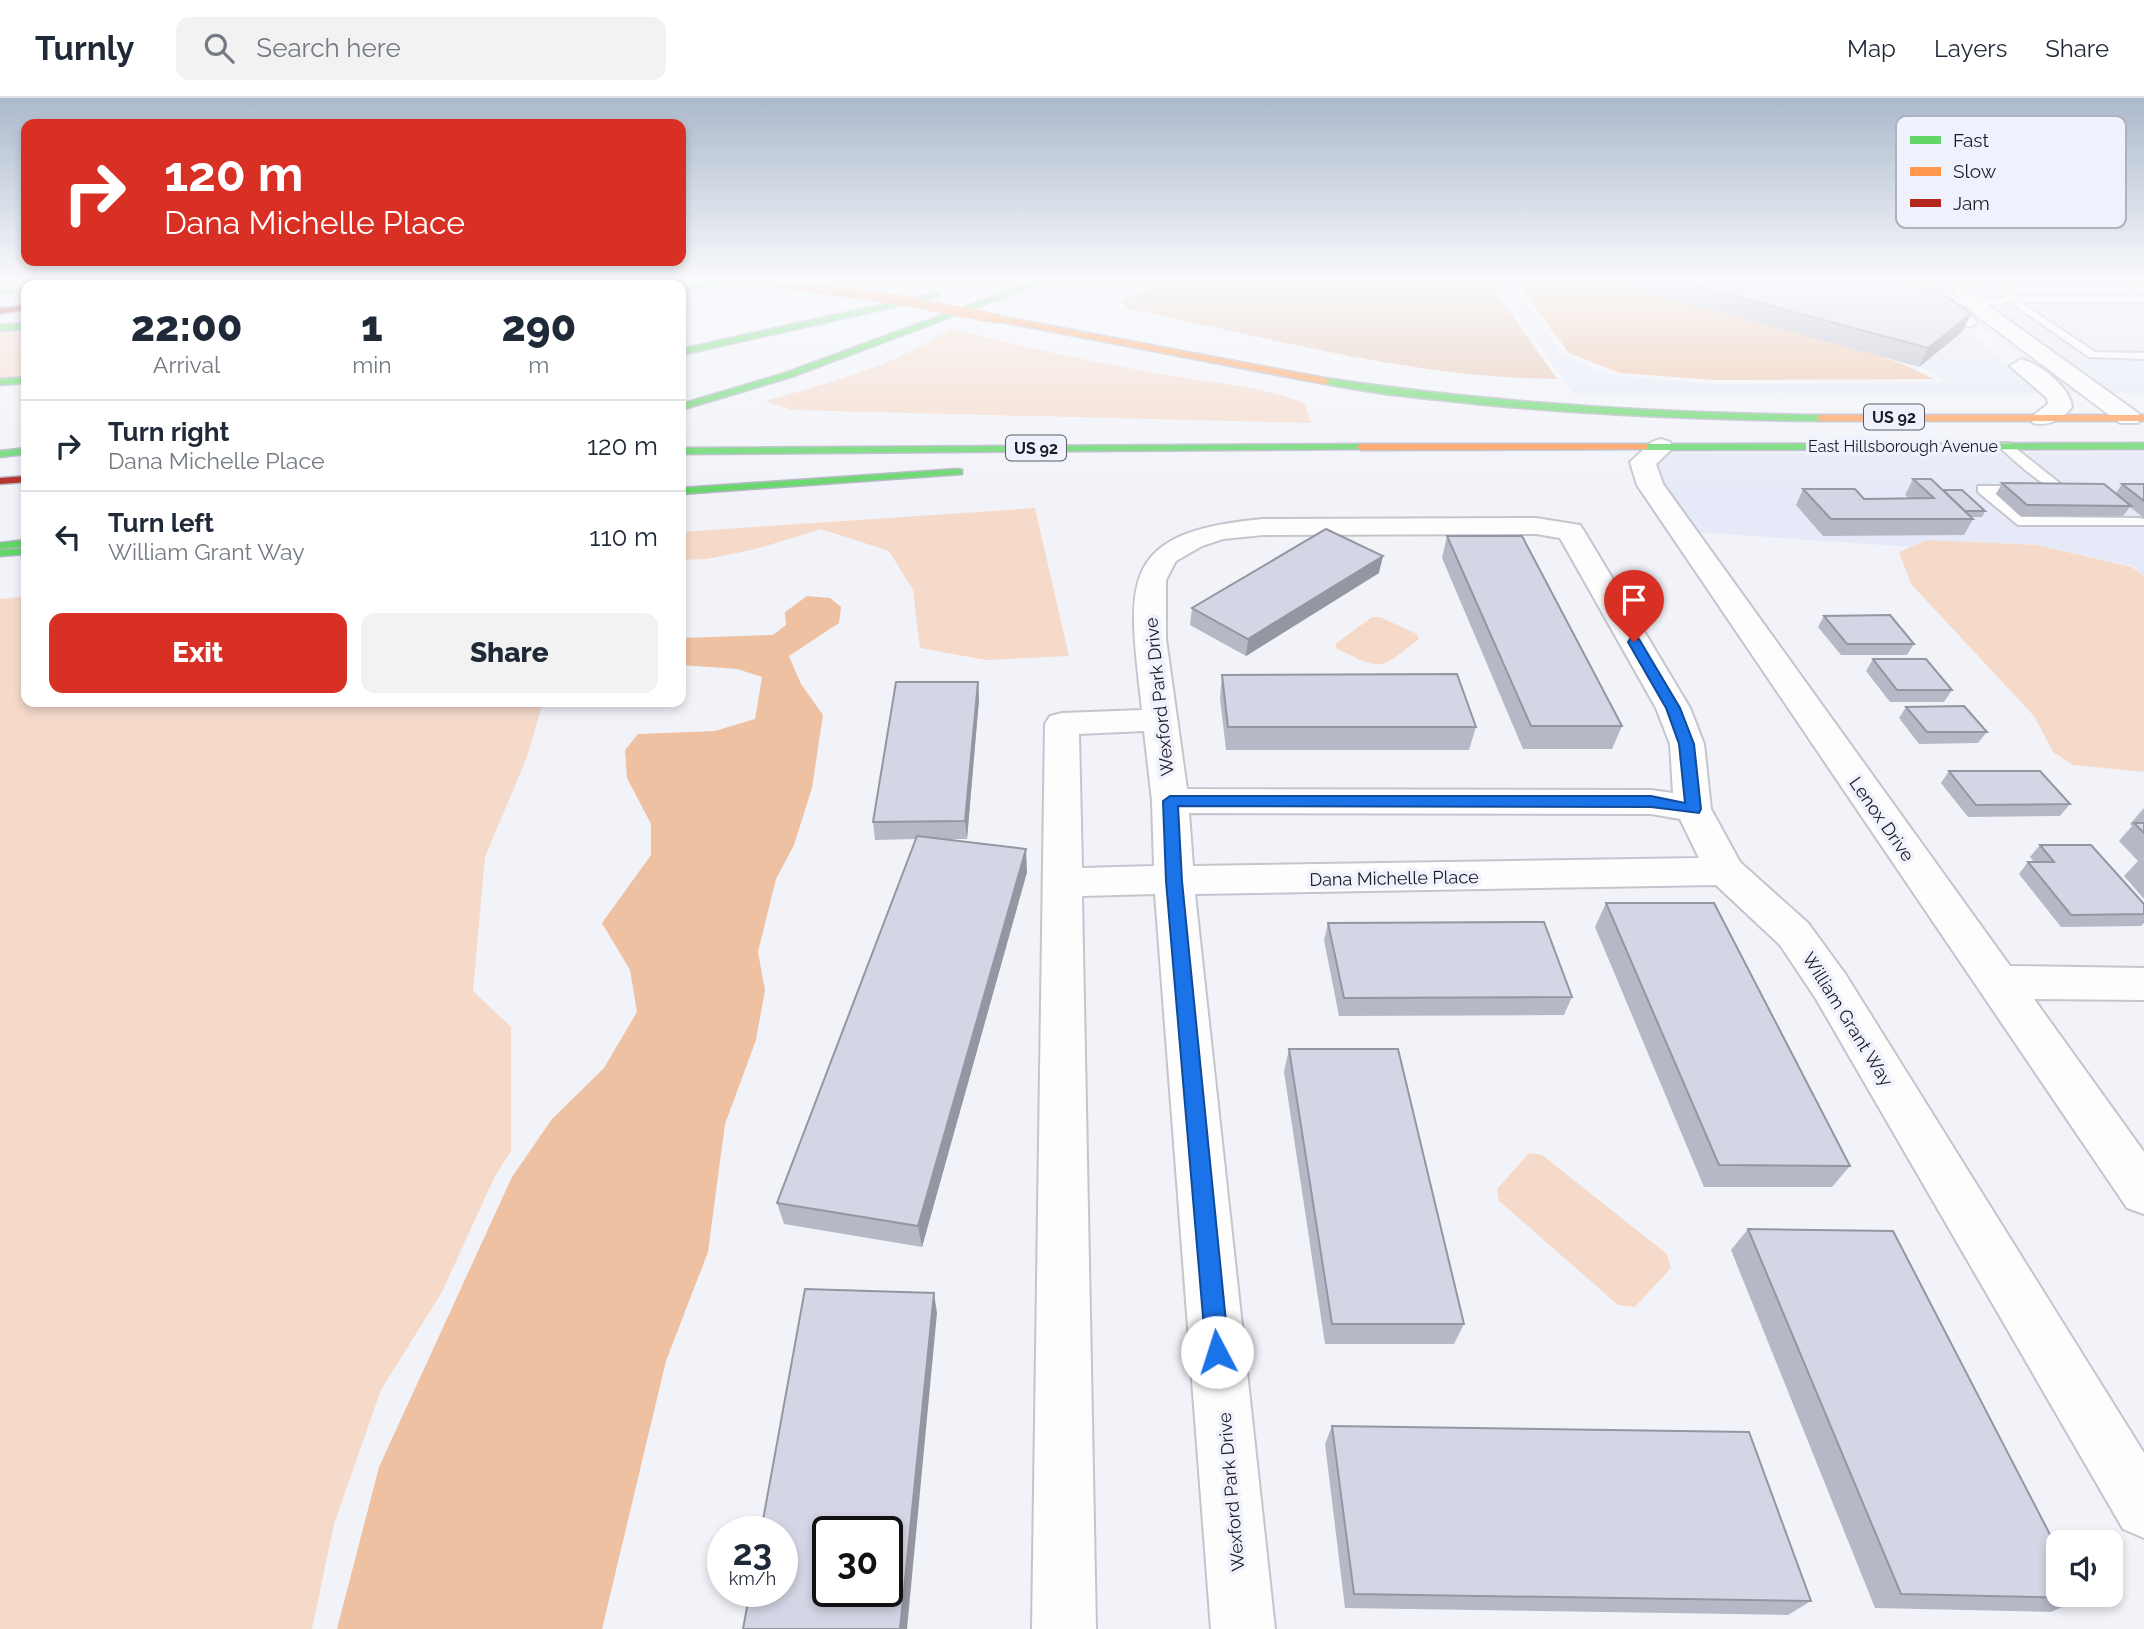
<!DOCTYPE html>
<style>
:root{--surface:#fff;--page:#f2f2f3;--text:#1f2937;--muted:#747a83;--line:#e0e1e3;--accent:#d93025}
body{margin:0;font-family:Raleway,sans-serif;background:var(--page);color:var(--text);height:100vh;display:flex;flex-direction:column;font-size:26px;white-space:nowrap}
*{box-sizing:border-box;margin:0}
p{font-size:23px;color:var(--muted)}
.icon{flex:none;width:38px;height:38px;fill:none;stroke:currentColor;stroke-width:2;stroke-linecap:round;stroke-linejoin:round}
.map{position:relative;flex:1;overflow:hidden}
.details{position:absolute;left:21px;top:182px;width:665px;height:427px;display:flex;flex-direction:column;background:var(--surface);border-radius:14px;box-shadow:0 4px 10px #0003}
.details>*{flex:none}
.top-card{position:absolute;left:21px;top:21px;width:665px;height:147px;border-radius:14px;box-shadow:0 4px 10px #0003;background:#d93025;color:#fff;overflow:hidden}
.fabs{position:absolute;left:2046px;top:1432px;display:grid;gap:14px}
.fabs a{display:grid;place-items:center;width:77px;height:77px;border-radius:14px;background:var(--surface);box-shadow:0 4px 10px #0003;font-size:35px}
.speed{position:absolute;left:707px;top:1418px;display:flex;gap:14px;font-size:35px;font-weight:700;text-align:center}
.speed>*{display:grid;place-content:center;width:91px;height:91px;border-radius:50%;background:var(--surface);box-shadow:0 4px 10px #0003;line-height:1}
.speed small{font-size:18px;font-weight:400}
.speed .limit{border:4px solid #111;border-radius:10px;background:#fff;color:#111}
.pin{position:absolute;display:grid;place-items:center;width:60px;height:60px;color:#fff;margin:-72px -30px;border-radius:50% 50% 50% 0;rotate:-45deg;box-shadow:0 0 7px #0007}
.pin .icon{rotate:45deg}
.me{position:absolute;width:77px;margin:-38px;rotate:355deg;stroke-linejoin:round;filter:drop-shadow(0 0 5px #0008)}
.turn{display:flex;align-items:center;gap:24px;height:147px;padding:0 28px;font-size:32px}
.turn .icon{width:91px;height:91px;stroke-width:2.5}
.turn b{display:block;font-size:49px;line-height:60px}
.eta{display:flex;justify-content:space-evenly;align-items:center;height:119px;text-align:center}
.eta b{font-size:42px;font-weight:800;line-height:49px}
.action{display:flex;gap:14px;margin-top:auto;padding:14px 28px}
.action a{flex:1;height:80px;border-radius:14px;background:var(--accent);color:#fff;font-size:28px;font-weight:800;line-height:80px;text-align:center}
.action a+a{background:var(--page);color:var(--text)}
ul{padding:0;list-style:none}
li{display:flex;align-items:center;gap:21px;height:91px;padding:0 28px;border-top:2px solid var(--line)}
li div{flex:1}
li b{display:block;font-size:26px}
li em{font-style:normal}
header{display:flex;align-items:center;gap:42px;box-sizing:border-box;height:98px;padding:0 35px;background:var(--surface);border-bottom:2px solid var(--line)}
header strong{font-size:33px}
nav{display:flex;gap:38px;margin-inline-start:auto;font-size:24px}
.search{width:490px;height:63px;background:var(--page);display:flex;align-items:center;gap:18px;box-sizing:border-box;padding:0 24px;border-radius:14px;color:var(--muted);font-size:26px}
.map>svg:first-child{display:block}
.built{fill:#e6e9f7}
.green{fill:#f5daca}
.forest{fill:#e6c3ad}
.water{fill:#efc1a3}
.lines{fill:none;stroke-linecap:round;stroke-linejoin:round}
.lane-casing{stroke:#c4c5cd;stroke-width:4}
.street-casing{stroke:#c4c5cd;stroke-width:4}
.fast-casing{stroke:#b3b5c4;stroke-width:3}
.slow-casing{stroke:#b3b5c4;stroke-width:3}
.jam-casing{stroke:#b3b5c4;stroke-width:3}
.lane{fill:#fdfdfe;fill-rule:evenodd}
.street{fill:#fdfdfe;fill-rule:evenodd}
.fast{fill:#63d668;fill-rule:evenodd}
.slow{fill:#ff974d;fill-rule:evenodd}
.jam{fill:#b3261e;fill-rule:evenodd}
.slow-bridge-casing{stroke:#b3b5c4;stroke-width:10;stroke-linecap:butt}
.slow-bridge{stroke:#ff974d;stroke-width:9}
.wall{fill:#b6b8c6}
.shaded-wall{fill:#9496a1}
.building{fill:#d4d6e6;stroke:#9496a1;stroke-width:2;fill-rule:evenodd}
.route{fill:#1a73e8;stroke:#114b97;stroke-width:2}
.labels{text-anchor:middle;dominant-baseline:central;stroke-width:7;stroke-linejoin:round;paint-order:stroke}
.shield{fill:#eff1fc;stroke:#5b5d66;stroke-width:2}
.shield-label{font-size:16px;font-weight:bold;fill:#1b1d26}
.far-street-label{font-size:16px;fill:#1b1d26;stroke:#eff1fc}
.street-label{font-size:18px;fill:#1b1d26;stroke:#eff1fc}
.key{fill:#eff1fc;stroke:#afb1bc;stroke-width:2}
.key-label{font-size:19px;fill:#1b1d26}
</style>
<header>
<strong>Turnly</strong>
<div class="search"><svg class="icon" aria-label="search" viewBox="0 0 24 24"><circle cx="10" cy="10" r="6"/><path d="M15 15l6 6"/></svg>Search here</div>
<nav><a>Map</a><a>Layers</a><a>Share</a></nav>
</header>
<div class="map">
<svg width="2144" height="1531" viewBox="0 0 2144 1531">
<rect width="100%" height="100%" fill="#f2f3f9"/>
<!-- built -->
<path class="built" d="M 1495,182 L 1507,182 L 1561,255 L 1597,273 L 1618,278 L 1720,286 L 1942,285 L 1944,282 L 1933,274 L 1910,265 L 1672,182 L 1916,182 L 1918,193 L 1926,201 L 2045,295 L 1572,295 Z
M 1938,182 L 1952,182 L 1955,194 L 2085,295 L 2067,295 L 1945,201 L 1935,189 Z
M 1974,182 L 2144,182 L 2144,295 L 2106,295 L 1986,207 L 1976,196 Z
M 2144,354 L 2144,478 L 2132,468 L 2037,447 L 1927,442 L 1912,449 L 1696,434 L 1663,387 L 1655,367 L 1670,355 Z"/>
<!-- green -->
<path class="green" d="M 951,230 C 1024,250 1098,265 1173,278 C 1217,286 1262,288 1304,305 L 1311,325 L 792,312 L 765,303 C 830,285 895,268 951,230 Z
M 26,233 L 26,277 L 0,280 L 0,235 Z
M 1035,410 L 1069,558 L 986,562 L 920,550 L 913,492 L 889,453 L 821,431 L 756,451 L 707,461 L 681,462 L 681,434 Z
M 1927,442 L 2037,447 L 2132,469 L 2144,478 L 2144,674 L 2073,667 L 2053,654 L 2034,618 L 1911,486 L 1899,454 Z
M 26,498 L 26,604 L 543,604 L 527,659 L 485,759 L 473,893 L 511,929 L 511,1053 L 495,1078 L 442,1194 L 381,1292 L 334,1426 L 312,1531 L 0,1531 L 0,501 Z
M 1372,519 L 1380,519 L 1417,536 L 1419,541 C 1378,573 1384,573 1337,551 L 1335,546 Z
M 1529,1055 L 1542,1057 L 1667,1156 L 1671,1170 L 1635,1209 L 1618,1207 L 1499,1103 L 1497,1091 Z"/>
<!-- forest -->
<path class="forest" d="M 1173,182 L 1487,182 L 1557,281 C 1412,280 1267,239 1126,210 L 1122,202 Z"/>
<!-- water -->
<path class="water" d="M 1515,182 L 1664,182 L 1905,267 L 1934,281 L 1716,282 L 1620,275 L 1569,255 Z
M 807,498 L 830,500 L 841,509 L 839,525 L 789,558 L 801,586 L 823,617 L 812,690 L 794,747 L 776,781 L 758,854 L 765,892 L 756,942 L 725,1026 L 708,1154 L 666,1263 L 602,1531 L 337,1531 L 379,1369 L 512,1079 L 552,1021 L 604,970 L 637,914 L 630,872 L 602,825 L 651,757 L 651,726 L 627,680 L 625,652 L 638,636 L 715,633 L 755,621 L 762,579 L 737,571 L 681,567 L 681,540 L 773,537 L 786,527 L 785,514 Z"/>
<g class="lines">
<defs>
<path id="lane" d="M 1904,182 L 1918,182 L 1972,205 L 2005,199 L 2000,192 L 2004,182 L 2019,182 L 2010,192 L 2015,198 L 2144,198 L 2144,204 L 2020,204 L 2095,254 L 2144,255 L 2144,261 L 2089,259 L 2010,204 L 1981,208 L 1988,213 L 1983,216 Z
M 2119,182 L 2131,182 L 2144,190 L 2144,197 Z
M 2001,345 L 2009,345 L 2062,387 L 2076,387 L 2083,391 C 2059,409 2019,365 2001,351 Z
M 1978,388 L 2028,388 L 2028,394 L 1995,395 L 2022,419 L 2139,420 L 2144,421 L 2144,427 L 2018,427 L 1978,394 Z"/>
<path id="street" d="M 1917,182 L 1937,182 L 1937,191 L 1973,220 L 1977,224 L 1973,228 C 1954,233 1924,204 1915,188 Z
M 1953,182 L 1973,182 L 1975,193 L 1990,209 L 2138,315 L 2141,320 L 2138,325 L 2120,325 L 1976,217 L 1955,195 Z
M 2021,261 C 2040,266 2070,289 2072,309 C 2063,321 2048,329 2033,325 L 2030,320 L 2048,306 L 2047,300 L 2010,268 Z
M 1661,341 L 1670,344 L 1674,349 L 1656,366 L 1663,386 L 2010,868 L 2144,870 L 2144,902 L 2034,901 L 2144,1054 L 2144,1116 L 2127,1110 L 1637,387 L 1630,364 L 1652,344 Z
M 1536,420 L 1580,427 L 1584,433 L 1690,610 L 1704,646 L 1711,711 L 1740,764 L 1808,825 L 1846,877 L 2144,1355 L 2144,1440 L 2123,1431 L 1816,901 L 1780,847 L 1716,787 L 1195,796 L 1275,1531 L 1211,1531 L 1155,796 L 1082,798 L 1096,1531 L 1032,1531 L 1045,626 L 1050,618 L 1062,615 L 1142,612 C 1128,486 1115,434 1263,421 ZM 1536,436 L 1560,440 L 1656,610 L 1670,646 L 1673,695 L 1651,692 L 1187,691 L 1166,541 L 1166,482 L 1176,463 L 1202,448 L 1223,441 L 1263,437 ZM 1144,633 L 1152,703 L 1154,768 L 1082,770 L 1079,636 ZM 1189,715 L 1651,716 L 1680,721 L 1699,760 L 1193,768 Z"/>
<path id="fast" d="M 102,182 L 137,182 L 100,187 L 70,187 Z
M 716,182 L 734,182 L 681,193 L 681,189 Z
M 1037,182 L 1049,182 L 791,279 L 681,312 L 681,306 L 785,275 Z
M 26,189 L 26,193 L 0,196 L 0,192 Z
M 935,195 L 938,195 L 938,199 L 681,257 L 681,251 Z
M 26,225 L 26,231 L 0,233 L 0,227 Z
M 26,279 L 26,285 L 0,287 L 0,281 Z
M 1325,280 C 1490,305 1655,315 1821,317 L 1826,320 L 1821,323 C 1705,322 1590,317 1475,306 C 1424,300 1372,296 1322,285 L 1320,283 Z
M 2144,345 L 2144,351 L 1644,352 L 1639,349 L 1644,346 Z
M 1361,346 L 1365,347 L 1365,351 L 681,356 L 681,350 Z
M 26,350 L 26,356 L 0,359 L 0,353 Z
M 958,371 L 962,372 L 962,376 L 681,396 L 681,390 Z
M 26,442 L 26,448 L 0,451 L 0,445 Z
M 26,450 L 26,456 L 0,458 L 0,452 Z"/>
<path id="slow" d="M 278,182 L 311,182 L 275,187 L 247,187 Z
M 489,182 L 516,182 L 488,187 L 465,187 Z
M 999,218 L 1325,280 L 1330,283 L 1325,286 L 996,223 L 996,219 Z
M 2144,317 L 2144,323 L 1821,323 L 1816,320 L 1821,317 Z
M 1644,346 L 1648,347 L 1648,351 L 1361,352 L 1356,349 L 1361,346 Z"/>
<path id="jam" d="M 26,207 L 26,212 L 0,216 L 0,210 Z
M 26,378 L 26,384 L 0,386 L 0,380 Z"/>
</defs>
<!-- lane casing -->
<use href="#lane" class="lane-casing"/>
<!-- street casing -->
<use href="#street" class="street-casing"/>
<!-- fast casing -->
<use href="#fast" class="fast-casing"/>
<!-- slow casing -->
<use href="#slow" class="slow-casing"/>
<!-- jam casing -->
<use href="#jam" class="jam-casing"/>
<!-- lane -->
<use href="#lane" class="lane"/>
<!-- street -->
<use href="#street" class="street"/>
<!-- fast -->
<use href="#fast" class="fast"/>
<!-- slow -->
<use href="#slow" class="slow"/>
<!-- jam -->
<use href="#jam" class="jam"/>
<defs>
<path id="slow-bridge" d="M 751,182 L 889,200 L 999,221"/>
</defs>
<!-- slow-bridge casing -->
<use href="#slow-bridge" class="slow-bridge-casing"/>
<!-- slow-bridge -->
<use href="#slow-bridge" class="slow-bridge"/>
</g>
<!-- wall -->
<path class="wall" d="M 1603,182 L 1891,182 L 1962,234 L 1919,269 Z
M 1913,381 L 1943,392 L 1985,413 L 1982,419 L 1971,419 L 1973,421 L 1964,437 L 1823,438 L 1796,407 L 1803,391 L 1864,401 L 1909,400 L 1905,397 Z
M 2002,385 L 2116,395 L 2122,386 L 2144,386 L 2144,420 L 2130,409 L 2123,418 L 2020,418 L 1996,396 Z
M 1447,438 L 1622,628 L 1612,651 L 1523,651 L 1442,460 Z
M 1379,475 L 1246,558 L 1190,527 L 1192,510 Z
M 1824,518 L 1914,546 L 1907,557 L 1841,557 L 1818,529 Z
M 1873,561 L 1952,592 L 1944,604 L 1890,604 L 1866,573 Z
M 1222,577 L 1476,629 L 1469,652 L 1226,652 L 1220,600 Z
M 978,584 L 979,601 L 967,741 L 943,741 L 1027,774 L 922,1149 L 784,1126 L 777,1105 L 916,741 L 875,742 L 873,724 Z
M 1906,609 L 1987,634 L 1978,645 L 1919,646 L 1899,620 Z
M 1949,673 L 2070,706 L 2060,718 L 1968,719 L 1941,685 Z
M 2144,710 L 2144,801 L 2124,778 L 2138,763 L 2119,743 L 2132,728 L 2130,726 Z
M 2040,747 L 2144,806 L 2144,825 L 2141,828 L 2061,829 L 2019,776 L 2028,764 L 2034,764 L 2030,759 Z
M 1606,805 L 1850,1068 L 1832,1089 L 1704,1089 L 1595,829 Z
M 1328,825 L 1572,899 L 1564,917 L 1339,918 L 1324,842 Z
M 1289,951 L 1464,1226 L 1454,1246 L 1325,1246 L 1284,974 Z
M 1748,1131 L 2083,1500 L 2051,1514 L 1875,1510 L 1731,1152 Z
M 1332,1328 L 1811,1503 L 1788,1517 L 1345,1510 L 1325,1346 Z"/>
<!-- shaded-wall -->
<path class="shaded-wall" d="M 1971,216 L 1962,234 L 1919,269 L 1928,250 Z
M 1383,458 L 1379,475 L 1246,558 L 1248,541 Z
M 978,584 L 979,601 L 967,741 L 965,723 Z
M 1026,751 L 1027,774 L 922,1149 L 918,1128 Z
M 934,1195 L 937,1215 L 907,1531 L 900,1531 Z"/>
<!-- building -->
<path class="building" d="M 1674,182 L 1891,182 L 1941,194 L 1971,216 L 1928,250 Z
M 1913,381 L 1931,381 L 1973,421 L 1831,421 L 1803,391 L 1855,391 L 1864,401 L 1934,400 Z
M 2002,385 L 2104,386 L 2131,408 L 2027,407 Z
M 2122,386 L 2144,386 L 2144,403 Z
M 1943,392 L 1962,392 L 1985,413 L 1965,413 Z
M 1326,431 L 1383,458 L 1248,541 L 1192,510 Z
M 1447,438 L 1522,438 L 1622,628 L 1531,628 Z
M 1890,517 L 1914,546 L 1847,546 L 1824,518 Z
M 1873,561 L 1926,561 L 1952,592 L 1897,592 Z
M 1457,576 L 1476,629 L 1228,629 L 1222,577 Z
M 896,584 L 978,584 L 965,723 L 873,724 Z
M 1964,608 L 1987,634 L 1927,634 L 1906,609 Z
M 1949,673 L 2040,673 L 2070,706 L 1976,707 Z
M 2134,725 L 2144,725 L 2144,735 Z
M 917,738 L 1026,751 L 918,1128 L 777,1105 Z
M 2040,747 L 2091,747 L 2144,806 L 2144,816 L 2071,817 L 2028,764 L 2054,764 Z
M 1606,805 L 1714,805 L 1850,1068 L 1719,1067 Z
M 1544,824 L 1572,899 L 1344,900 L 1328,825 Z
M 1289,951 L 1398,951 L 1464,1226 L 1332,1226 Z
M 1748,1131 L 1893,1133 L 2058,1452 L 2058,1496 L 2081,1496 L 2083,1500 L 1901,1496 Z
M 805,1191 L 934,1195 L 900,1531 L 743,1531 L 750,1493 L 782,1493 L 782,1433 L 761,1433 ZM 828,1433 L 887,1433 L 887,1493 L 828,1493 Z
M 1332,1328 L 1749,1334 L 1811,1503 L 1354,1496 Z"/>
<!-- sky -->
<linearGradient id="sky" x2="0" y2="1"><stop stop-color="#abb9cc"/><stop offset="0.46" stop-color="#f9fafc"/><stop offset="1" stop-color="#f9fafc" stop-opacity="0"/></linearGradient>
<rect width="2144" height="397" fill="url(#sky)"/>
<!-- route -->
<path class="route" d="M 1630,541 L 1639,541 L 1680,610 L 1694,646 L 1701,711 L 1699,715 L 1651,709 L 1178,708 L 1182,783 L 1229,1254 L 1225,1262 L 1217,1265 L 1210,1262 L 1206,1254 L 1166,783 L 1163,703 L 1170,698 L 1651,698 L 1685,705 L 1679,646 L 1666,610 L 1628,544 Z"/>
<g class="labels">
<!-- shield labels -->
<g class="shield">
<rect x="1864" y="306.5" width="60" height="25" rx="5"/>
<rect x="1006" y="337.5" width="60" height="25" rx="5"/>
</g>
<g class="shield-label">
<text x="1894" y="319">US 92</text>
<text x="1036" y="350">US 92</text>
</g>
<!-- far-street labels -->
<g class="far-street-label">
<text x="1903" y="348">East Hillsborough Avenue</text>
</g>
<!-- street labels -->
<g class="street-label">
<text transform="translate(1159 599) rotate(-96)">Wexford Park Drive</text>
<text transform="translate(1882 721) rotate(55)">Lenox Drive</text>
<text transform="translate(1394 780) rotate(-1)">Dana Michelle Place</text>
<text transform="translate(1848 921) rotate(58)">William Grant Way</text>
<text transform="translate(1231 1394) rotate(-95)">Wexford Park Drive</text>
</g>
</g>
<!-- legend -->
<rect x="1896" y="18" width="230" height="112" rx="10" class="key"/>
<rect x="1910" y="38" width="31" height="8" fill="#63d668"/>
<rect x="1910" y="69" width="31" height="9" fill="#ff974d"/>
<rect x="1910" y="101" width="31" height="8" fill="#b3261e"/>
<g class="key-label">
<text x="1953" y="49">Fast</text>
<text x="1953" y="80">Slow</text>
<text x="1953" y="112">Jam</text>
</g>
</svg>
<div class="fabs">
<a><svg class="icon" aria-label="sound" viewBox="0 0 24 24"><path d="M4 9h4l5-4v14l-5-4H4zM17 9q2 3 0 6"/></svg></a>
</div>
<div class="speed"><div>23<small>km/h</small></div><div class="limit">30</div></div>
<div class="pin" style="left:1634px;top:544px;background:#d93025"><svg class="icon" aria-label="arrive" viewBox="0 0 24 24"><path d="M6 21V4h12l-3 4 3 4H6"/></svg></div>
<svg class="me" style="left:1217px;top:1254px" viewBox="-20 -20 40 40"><circle r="19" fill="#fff"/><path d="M0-13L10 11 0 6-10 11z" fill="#1a73e8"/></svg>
<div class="top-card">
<div class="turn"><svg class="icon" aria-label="right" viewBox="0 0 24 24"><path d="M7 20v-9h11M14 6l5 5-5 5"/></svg><div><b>120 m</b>Dana Michelle Place</div></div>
</div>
<section class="details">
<div class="eta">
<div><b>22:00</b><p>Arrival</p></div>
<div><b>1</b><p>min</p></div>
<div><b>290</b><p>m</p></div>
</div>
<ul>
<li><svg class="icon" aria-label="right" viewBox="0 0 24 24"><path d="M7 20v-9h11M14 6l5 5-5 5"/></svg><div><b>Turn right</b><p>Dana Michelle Place</p></div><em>120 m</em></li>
<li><svg class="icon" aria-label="left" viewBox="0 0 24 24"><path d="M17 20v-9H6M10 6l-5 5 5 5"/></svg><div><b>Turn left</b><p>William Grant Way</p></div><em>110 m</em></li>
</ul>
<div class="action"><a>Exit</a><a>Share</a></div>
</section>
</div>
